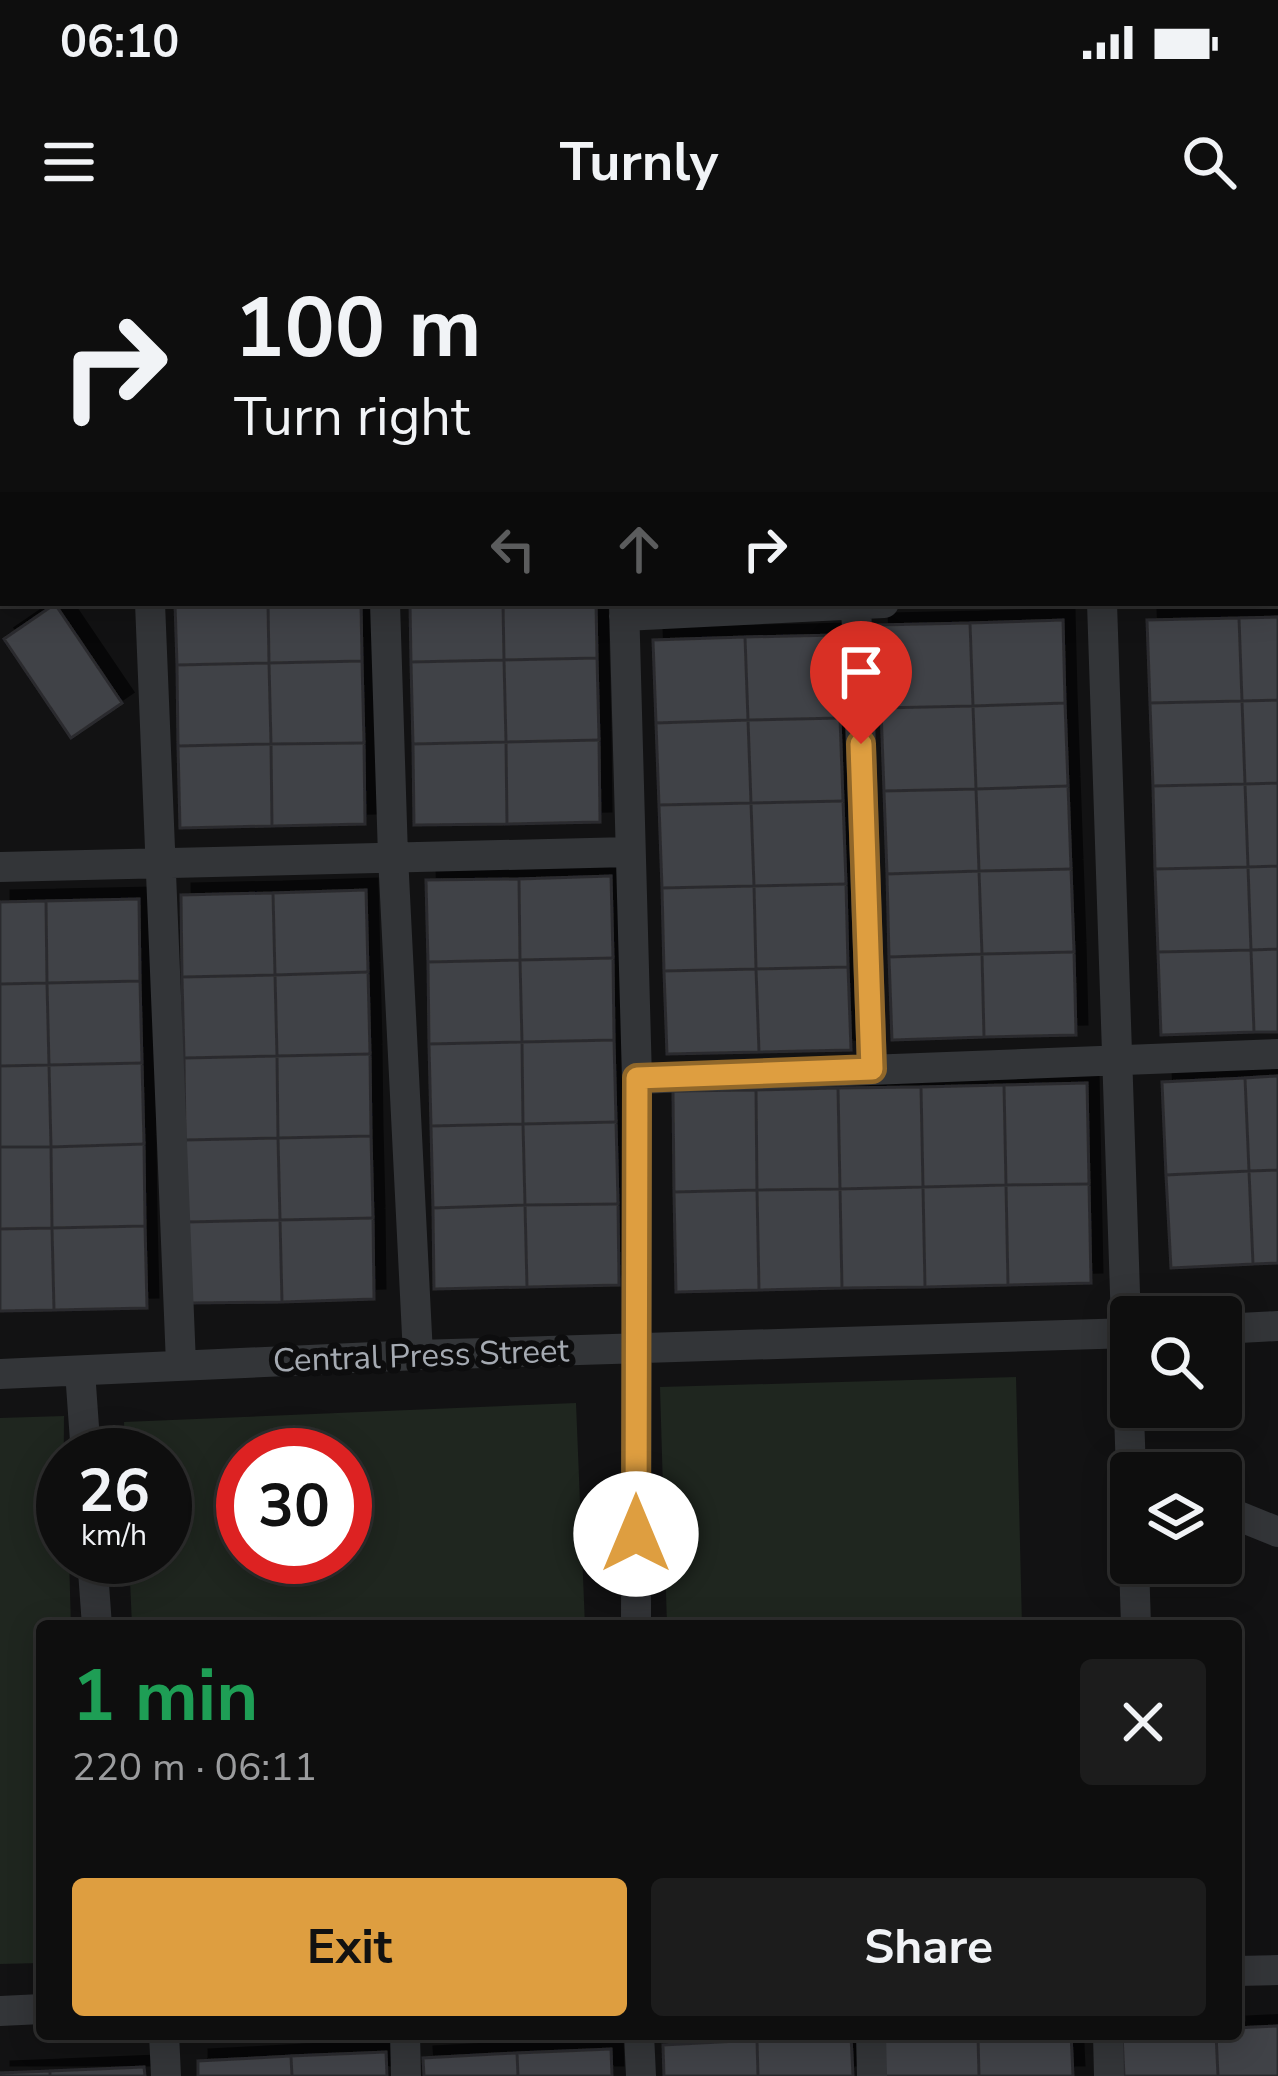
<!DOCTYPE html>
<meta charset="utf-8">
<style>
:root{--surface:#0e0e0e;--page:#1c1c1c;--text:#f1f3f6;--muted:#9b9c9e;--line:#2e2e2e;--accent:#de9e40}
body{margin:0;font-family:"Nunito Sans",sans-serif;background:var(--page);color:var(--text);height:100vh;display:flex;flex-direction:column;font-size:45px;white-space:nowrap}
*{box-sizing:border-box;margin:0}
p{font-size:39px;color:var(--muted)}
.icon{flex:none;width:66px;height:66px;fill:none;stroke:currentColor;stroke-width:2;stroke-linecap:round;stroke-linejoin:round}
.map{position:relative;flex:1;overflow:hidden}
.side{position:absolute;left:36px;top:1380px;width:1206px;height:420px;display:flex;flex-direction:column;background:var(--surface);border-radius:12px;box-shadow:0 6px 30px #0003,0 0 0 3px var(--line)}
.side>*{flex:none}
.banner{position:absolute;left:0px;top:0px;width:1278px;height:366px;box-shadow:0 6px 30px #0003,0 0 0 3px var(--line);background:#0e0e0e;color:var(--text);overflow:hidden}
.buttons{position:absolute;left:1110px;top:1056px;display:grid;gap:24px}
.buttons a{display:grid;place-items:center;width:132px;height:132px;border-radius:12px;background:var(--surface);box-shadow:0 6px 30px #0003,0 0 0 3px var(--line);font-size:60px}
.speed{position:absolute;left:36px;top:1188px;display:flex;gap:24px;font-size:60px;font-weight:700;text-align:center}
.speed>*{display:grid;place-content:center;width:156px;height:156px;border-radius:50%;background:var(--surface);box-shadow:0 6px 30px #0003,0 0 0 3px var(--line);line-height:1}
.speed small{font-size:30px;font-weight:400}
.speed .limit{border:18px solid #d22;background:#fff;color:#111}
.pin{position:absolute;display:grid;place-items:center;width:102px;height:102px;color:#fff;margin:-123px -51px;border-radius:50% 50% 50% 0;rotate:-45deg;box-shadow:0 0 12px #0007}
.pin .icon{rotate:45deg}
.me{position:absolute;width:132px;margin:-66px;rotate:0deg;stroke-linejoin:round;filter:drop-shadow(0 0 9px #0008)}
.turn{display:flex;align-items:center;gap:42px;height:252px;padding:0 36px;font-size:54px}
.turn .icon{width:156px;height:156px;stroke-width:2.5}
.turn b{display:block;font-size:84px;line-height:102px}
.lanes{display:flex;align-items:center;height:114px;padding:0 36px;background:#0003;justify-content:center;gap:60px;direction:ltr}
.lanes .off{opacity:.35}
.round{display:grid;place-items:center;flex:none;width:126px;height:126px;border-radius:12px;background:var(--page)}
.overview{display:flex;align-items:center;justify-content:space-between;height:204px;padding:0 36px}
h1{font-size:72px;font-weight:700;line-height:90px;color:#1e9e55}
.primary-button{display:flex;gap:24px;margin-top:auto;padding:24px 36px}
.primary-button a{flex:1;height:138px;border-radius:12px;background:var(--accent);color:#111;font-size:48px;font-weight:700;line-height:138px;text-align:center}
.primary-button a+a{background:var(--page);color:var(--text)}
.status{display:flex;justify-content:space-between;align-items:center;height:84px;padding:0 60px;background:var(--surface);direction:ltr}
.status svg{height:33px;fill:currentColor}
header{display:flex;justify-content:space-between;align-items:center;height:156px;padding:0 36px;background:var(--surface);font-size:54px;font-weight:700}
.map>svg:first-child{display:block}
.green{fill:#1f261f;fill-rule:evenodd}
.building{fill:#414246;stroke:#2c2c2f;stroke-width:3;filter:url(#shadow)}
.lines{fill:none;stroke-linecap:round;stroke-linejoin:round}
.minor{stroke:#333538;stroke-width:30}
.route-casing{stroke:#90672a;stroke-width:30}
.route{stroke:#de9e40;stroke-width:21}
.labels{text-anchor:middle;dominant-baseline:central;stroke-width:12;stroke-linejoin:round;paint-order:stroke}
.street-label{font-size:33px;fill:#a5aab2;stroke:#0d0d0e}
</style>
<div class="status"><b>06:10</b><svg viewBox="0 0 49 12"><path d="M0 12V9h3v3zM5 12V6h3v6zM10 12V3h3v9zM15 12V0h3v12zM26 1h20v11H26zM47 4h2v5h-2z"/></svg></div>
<header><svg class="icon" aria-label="menu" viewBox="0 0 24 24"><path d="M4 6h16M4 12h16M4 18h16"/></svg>Turnly<svg class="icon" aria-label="search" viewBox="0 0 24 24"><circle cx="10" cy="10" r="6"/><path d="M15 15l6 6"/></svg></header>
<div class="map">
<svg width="1278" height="1836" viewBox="0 0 1278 1836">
<defs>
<filter id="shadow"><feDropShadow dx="11" dy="-11" stdDeviation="0" flood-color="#0009"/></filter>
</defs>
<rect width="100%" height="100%" fill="#121213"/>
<!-- green -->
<path class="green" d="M 1016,1137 L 1022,1386 L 667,1386 L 660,1147 Z
M 576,1163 L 585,1386 L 132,1386 L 129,1317 L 165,1317 L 165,1215 L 125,1215 L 124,1182 ZM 243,1215 L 345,1215 L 345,1317 L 243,1317 Z
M 64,1176 L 63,1317 L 69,1317 L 71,1386 L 42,1386 L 42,1723 L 0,1724 L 0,1178 Z"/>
<!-- building -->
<path class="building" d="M 0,0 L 18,3 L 3,3 L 0,50 Z
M 18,0 L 112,0 L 112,3 L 18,3 Z
M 165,0 L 258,0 L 258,3 L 165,3 Z
M 258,0 L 351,0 L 352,3 L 258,3 Z
M 397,0 L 491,0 L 491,3 L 397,3 Z
M 491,0 L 584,0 L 584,3 L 491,3 Z
M 638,0 L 730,0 L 730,3 L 638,3 Z
M 730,0 L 822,0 L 822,1 L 730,3 Z
M 867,0 L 959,0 L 960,3 L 867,3 Z
M 959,0 L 1051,0 L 1052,3 L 960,3 Z
M 1135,0 L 1227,0 L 1227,3 L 1135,3 Z
M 1227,0 L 1278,0 L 1278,66 L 1275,66 L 1275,3 Z
M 0,50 L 3,50 L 0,138 Z
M 1275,66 L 1278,66 L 1275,149 Z
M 1275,149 L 1278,149 L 1275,232 Z
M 1275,232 L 1278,232 L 1275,315 Z
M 175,363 L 268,363 L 269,423 L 177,425 Z
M 268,363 L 361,363 L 362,421 L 269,423 Z
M 410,363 L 503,363 L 504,420 L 411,422 Z
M 503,363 L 596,363 L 597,418 L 504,420 Z
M 55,364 L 122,463 L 71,498 L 4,399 Z
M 1278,377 L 1278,460 L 1242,461 L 1239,378 Z
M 1239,378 L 1242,461 L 1150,463 L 1147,380 Z
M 1063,380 L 1065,463 L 973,466 L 970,383 Z
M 970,383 L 973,466 L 881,468 L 878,385 Z
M 837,395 L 840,478 L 748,480 L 745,397 Z
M 745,397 L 748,480 L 656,483 L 653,400 Z
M 597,418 L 599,500 L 506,502 L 504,420 Z
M 504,420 L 506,502 L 413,504 L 411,422 Z
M 362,421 L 364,503 L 271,504 L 269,423 Z
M 269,423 L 271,504 L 178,506 L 177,425 Z
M 1278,460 L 1278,543 L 1245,544 L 1242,461 Z
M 1242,461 L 1245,544 L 1153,546 L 1150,463 Z
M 1065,463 L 1068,546 L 976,549 L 973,466 Z
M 973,466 L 976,549 L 884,551 L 881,468 Z
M 840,478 L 843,561 L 751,563 L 748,480 Z
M 748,480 L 751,563 L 659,565 L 656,483 Z
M 599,500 L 600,582 L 507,584 L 506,502 Z
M 506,502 L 507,584 L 414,585 L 413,504 Z
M 364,503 L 365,584 L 272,586 L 271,504 Z
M 271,504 L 272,586 L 180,588 L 178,506 Z
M 1278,543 L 1278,626 L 1248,627 L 1245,544 Z
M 1245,544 L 1248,627 L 1155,629 L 1153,546 Z
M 1068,546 L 1071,629 L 979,631 L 976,549 Z
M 976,549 L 979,631 L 887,634 L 884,551 Z
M 843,561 L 846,644 L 754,646 L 751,563 Z
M 751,563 L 754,646 L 662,648 L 659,565 Z
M 1278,626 L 1278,709 L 1251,710 L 1248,627 Z
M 1248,627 L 1251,710 L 1158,712 L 1155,629 Z
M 1071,629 L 1074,712 L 982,714 L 979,631 Z
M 979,631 L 982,714 L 889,717 L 887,634 Z
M 611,636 L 613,718 L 520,720 L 519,639 Z
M 519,639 L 520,720 L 428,722 L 426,640 Z
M 846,644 L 848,727 L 756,729 L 754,646 Z
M 754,646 L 756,729 L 664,731 L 662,648 Z
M 366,650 L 368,732 L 275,735 L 273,653 Z
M 273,653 L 275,735 L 182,737 L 181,655 Z
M 139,659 L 140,741 L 47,743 L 46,661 Z
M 46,661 L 47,743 L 0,744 L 0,662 Z
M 1278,709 L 1278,792 L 1254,792 L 1251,710 Z
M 1251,710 L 1254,792 L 1161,795 L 1158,712 Z
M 1074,712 L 1076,795 L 984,797 L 982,714 Z
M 982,714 L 984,797 L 892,800 L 889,717 Z
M 613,718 L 614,800 L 522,802 L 520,720 Z
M 520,720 L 522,802 L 429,804 L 428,722 Z
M 848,727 L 851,810 L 759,812 L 756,729 Z
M 756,729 L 759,812 L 667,814 L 664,731 Z
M 368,732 L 370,814 L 277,816 L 275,735 Z
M 275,735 L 277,816 L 184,818 L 182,737 Z
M 140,741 L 142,823 L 49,825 L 47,743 Z
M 47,743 L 49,825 L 0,826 L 0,744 Z
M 614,800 L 616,882 L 523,884 L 522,802 Z
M 522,802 L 523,884 L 431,886 L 429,804 Z
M 370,814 L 371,896 L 278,898 L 277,816 Z
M 277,816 L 278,898 L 185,900 L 184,818 Z
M 142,823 L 144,904 L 51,907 L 49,825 Z
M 49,825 L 51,907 L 0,907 L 0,826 Z
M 1278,836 L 1278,930 L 1249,931 L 1245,838 Z
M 1245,838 L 1249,931 L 1166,935 L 1162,842 Z
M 1087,843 L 1089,944 L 1006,945 L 1004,845 Z
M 1004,845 L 1006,945 L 923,947 L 921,847 Z
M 921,847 L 923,947 L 840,949 L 838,848 Z
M 838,848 L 840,949 L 757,950 L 756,850 Z
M 756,850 L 757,950 L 674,952 L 673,851 Z
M 616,882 L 618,964 L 525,965 L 523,884 Z
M 523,884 L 525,965 L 433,968 L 431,886 Z
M 371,896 L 373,978 L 280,980 L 278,898 Z
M 278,898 L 280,980 L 187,982 L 185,900 Z
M 144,904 L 145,986 L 52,988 L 51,907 Z
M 0,907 L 51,907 L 52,988 L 0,989 Z
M 1278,930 L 1278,1023 L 1253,1024 L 1249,931 Z
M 1249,931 L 1253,1024 L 1171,1028 L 1166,935 Z
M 1089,944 L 1091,1043 L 1008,1045 L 1006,945 Z
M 1006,945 L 1008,1045 L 925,1047 L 923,947 Z
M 923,947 L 925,1047 L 842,1048 L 840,949 Z
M 840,949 L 842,1048 L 759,1050 L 757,950 Z
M 757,950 L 759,1050 L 676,1052 L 674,952 Z
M 618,964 L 619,1045 L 527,1047 L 525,965 Z
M 525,965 L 527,1047 L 434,1049 L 433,968 Z
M 373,978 L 374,1059 L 282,1062 L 280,980 Z
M 280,980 L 282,1062 L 189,1063 L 187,982 Z
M 145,986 L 147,1068 L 54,1070 L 52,988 Z
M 52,988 L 54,1070 L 0,1071 L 0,989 Z
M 1278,1786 L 1278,1836 L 1218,1836 L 1216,1794 L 1236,1794 L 1236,1788 Z
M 1071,1794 L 1073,1836 L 979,1836 L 978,1796 Z
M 1122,1794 L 1216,1794 L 1218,1836 L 1124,1836 Z
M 851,1796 L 853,1836 L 758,1836 L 757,1800 Z
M 978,1796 L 979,1836 L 885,1836 L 883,1800 Z
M 757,1800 L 758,1836 L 664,1836 L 663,1805 Z
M 611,1809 L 612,1836 L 518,1836 L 517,1813 Z
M 386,1812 L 387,1836 L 292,1836 L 291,1816 Z
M 517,1813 L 518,1836 L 424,1836 L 423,1818 Z
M 291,1816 L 292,1836 L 198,1836 L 198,1821 Z
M 144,1827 L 145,1836 L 50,1836 L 50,1831 Z
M 50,1831 L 50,1836 L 0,1836 L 0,1833 Z"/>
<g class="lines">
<!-- minor -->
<path class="minor" d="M 136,0 L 136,3
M 373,0 L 373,3
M 615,0 L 615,3
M 844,0 L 844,3
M 1091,0 L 1091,3
M 0,173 L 3,172
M 1275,343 L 1278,343
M 150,363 L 181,1124
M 385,363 L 393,616 L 418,1115
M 624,363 L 637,839 L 636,1386
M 856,363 L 872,829
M 1102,363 L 1131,1233
M 624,376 L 884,363
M 0,627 L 630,612
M 637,839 L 1278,814
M 1221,1089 L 1278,1086
M 80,1131 L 86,1215
M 0,1134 L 418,1115 L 1131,1093
M 1221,1269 L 1278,1292
M 92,1317 L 97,1386
M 1134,1323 L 1136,1386
M 1236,1731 L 1278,1730
M 0,1771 L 42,1769
M 164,1794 L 166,1836
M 405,1794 L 406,1836
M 639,1794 L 641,1836
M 871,1794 L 872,1836
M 1108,1794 L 1109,1836"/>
</g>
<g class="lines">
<defs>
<path id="route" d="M 636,1294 L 637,838 L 872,829 L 861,504"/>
</defs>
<!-- route casing -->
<use href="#route" class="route-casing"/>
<!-- route -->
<use href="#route" class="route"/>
</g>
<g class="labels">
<!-- street labels -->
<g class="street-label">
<text transform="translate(421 1116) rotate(-2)">Central Press Street</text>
</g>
</g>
</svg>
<div class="buttons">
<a><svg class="icon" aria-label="search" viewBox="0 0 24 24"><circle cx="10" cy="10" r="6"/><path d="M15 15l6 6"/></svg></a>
<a><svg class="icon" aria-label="layers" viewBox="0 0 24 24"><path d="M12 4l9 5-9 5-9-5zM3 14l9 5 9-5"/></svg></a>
</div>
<div class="speed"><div>26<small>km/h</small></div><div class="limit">30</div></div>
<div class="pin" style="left:861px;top:504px;background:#d93025"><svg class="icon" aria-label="arrive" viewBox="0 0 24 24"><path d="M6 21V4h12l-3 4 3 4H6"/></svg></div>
<svg class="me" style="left:636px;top:1294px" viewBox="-20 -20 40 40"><circle r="19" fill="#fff"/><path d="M0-13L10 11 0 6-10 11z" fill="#de9e40"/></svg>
<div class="banner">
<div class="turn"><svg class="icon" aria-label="right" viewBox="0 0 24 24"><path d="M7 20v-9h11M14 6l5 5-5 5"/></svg><div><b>100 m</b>Turn right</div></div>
<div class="lanes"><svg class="icon off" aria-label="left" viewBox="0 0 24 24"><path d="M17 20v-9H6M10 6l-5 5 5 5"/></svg><svg class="icon off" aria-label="ahead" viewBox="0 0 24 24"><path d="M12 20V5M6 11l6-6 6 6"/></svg><svg class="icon" aria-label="right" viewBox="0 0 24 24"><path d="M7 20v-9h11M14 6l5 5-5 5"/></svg></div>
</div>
<section class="side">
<div class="overview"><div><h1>1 min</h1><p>220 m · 06:11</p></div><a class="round"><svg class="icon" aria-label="close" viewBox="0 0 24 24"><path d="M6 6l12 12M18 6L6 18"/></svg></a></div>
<div class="primary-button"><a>Exit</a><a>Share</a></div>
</section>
</div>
